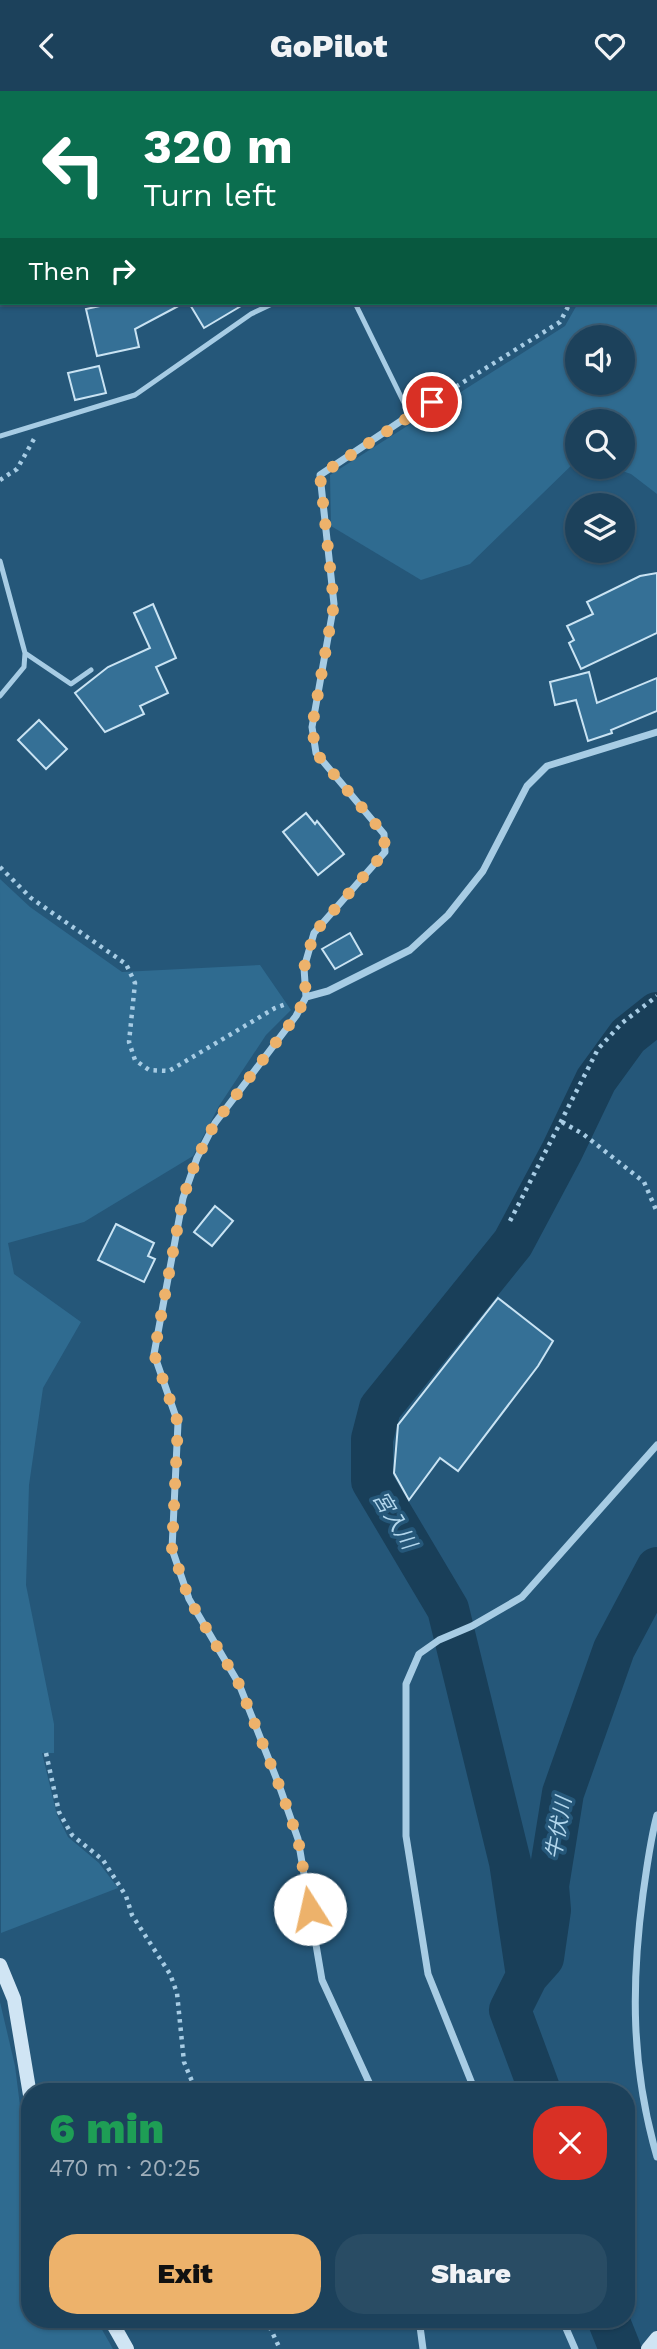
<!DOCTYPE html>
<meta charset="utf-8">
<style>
:root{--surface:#1c415b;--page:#294c64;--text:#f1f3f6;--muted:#a0afbb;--line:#3a5a71;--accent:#edb26b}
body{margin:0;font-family:"Work Sans","Noto Sans JP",sans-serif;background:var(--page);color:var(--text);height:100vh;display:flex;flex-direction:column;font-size:26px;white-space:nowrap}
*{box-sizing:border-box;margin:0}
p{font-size:23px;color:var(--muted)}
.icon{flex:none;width:38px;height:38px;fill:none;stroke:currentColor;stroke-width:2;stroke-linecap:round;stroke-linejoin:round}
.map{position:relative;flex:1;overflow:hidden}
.side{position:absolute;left:21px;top:1992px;width:614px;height:245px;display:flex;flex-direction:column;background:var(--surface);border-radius:28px;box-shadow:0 2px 5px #0004,0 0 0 2px var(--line)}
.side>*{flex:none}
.guide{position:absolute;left:0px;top:0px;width:658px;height:214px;box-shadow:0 2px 5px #0004,0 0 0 2px var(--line);background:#0b6e4f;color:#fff;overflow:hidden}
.controls{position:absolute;left:565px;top:234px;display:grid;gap:14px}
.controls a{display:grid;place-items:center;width:70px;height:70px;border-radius:50%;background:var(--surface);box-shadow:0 2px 5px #0004,0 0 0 2px var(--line);font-size:35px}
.pin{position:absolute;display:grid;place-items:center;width:60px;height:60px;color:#fff;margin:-30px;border:4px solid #fff;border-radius:50%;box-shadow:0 2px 7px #0007}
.me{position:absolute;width:77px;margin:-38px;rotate:350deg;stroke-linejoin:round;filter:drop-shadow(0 0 5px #0008)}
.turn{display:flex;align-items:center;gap:24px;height:147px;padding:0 28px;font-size:32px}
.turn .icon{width:91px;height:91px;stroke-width:2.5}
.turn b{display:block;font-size:49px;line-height:60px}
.then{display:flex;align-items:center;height:66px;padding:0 28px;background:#0003;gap:14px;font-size:26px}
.round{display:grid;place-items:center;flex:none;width:74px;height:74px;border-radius:28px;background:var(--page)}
.summary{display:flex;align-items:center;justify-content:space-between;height:119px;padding:0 28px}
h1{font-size:42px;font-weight:800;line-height:52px;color:#1e9e55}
.button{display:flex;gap:14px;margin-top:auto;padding:14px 28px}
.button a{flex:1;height:80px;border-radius:28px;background:var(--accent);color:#111;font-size:28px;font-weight:800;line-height:80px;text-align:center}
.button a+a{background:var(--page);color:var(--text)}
header{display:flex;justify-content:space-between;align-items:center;height:91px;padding:0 28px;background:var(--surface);font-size:32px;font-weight:800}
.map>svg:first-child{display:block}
.green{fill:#2f6b90;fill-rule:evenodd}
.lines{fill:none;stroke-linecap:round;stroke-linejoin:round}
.river{stroke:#193f59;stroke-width:42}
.building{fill:#357096;stroke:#c9e3f3;stroke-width:2}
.path{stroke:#a7cce4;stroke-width:4.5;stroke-dasharray:3.5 5;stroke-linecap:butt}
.lane{stroke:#a7cce4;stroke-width:5}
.street{stroke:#a7cce4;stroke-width:7}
.secondary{stroke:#d0e5f4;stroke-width:14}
.route{stroke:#edb26b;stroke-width:12;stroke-dasharray:0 21.6}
.labels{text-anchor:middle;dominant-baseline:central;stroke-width:7;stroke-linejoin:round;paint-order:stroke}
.water-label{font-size:21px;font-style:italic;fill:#b2d6ec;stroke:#255779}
</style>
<header><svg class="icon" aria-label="back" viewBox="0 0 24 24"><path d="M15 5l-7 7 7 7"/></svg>GoPilot<svg class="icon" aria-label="heart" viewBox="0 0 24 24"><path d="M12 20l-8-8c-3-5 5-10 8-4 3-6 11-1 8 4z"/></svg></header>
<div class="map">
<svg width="657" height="2258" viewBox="0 0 657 2258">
<rect width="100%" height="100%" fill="#255779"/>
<!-- green -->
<path class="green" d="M 655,0 L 657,0 L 657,403 L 631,383 L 610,376 L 623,376 L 623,331 L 578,331 L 577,369 L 470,473 L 421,489 L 331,435 L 330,384 L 565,235 L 578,212 L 656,212 ZM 578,247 L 623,247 L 623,292 L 578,292 Z
M 0,788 L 30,816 L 122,881 L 260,874 L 291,919 L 266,944 L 219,1015 L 193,1065 L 84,1131 L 8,1152 L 14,1183 L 81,1231 L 43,1297 L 29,1394 L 26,1494 L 54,1633 L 54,1662 L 42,1662 L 57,1724 L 68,1746 L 99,1772 L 118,1797 L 1,1842 Z
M 0,1911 L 15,1975 L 30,2094 L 30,2228 L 96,2228 L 113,2258 L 0,2258 Z"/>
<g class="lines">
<!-- river -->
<path class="river" d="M 527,1885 L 510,1771 L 448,1518 L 372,1390 L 372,1348 L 380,1317 L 513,1152 L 562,1060 L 596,989 L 628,945 L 657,922
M 540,2000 L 510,1919 L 527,1885 L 543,1867 L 550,1819 L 548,1795 L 563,1702 L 614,1558 L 657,1477
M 608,2228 L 620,2258"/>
</g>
<!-- building -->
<path class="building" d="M 114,212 L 184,212 L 135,238 L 139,256 L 97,265 L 86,218 Z
M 189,212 L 246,212 L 204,237 Z
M 99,275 L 106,302 L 75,309 L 68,282 Z
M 657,482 L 657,542 L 581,578 L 569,552 L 574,549 L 567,535 L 593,523 L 587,511 L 640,485 Z
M 153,513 L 176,567 L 156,576 L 168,602 L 140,615 L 144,623 L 105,641 L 75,602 L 108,576 L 150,557 L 134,522 Z
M 589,581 L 597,612 L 657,587 L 657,620 L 611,639 L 612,642 L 588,650 L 576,609 L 555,614 L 550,591 Z
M 39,629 L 67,658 L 46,678 L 18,649 Z
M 306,722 L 315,733 L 317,730 L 344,763 L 318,784 L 283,741 Z
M 350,842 L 362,863 L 335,878 L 322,858 Z
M 215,1115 L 233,1130 L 212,1155 L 194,1141 Z
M 116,1133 L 154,1152 L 148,1165 L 155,1168 L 144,1191 L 98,1169 Z
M 498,1207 L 553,1250 L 538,1275 L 458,1380 L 440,1367 L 409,1409 L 394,1382 L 398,1334 Z"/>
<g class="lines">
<!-- path -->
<path class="path" d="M 405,0 L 406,2
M 218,2 L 219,0
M 641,2 L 642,0
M 0,147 L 2,147
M 420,318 L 560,231 L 570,212
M 0,389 L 17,378 L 34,348
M 0,776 L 31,807 L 126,873 L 135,892 L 129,951 L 135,969 L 149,979 L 169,980 L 275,917 L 286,913
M 562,1031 L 583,1043 L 644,1091 L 657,1121
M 510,1130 L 598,958 L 622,932 L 657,905
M 46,1662 L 59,1721 L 72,1744 L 103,1769 L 126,1805 L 132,1824 L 170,1883 L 177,1902 L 184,1971 L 196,2000
M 266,2228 L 280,2258"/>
<!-- lane -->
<path class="lane" d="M 355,212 L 410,324
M 0,345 L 135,304 L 251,223 L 274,212
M 0,470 L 25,562 L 24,576 L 0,605
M 25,562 L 71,593 L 91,579"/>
<!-- street -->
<path class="street" d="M 306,906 L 328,900 L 410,859 L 448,824 L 483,780 L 527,695 L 547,675 L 657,641
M 657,1724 C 650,1750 647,1776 643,1803 C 631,1894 631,1976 657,2066
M 373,2000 L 322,1889 L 298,1748 L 279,1694 L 239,1593 L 189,1508 L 172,1458 L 178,1332 L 154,1263 L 183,1107 L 197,1067 L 215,1032 L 296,925 L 306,906 L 304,877 L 314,842 L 385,761 L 384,743 L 316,662 L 312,636 L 334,513 L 320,384 L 410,324
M 475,2000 L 428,1883 L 406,1745 L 406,1593 L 419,1563 L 439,1549 L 472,1535 L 522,1506 L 657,1354
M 419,2228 L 423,2258
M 562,2228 L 575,2258"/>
<!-- secondary -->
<path class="secondary" d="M 0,1874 L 14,1908 L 30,2004
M 110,2228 L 127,2258
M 648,2258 L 657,2247"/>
</g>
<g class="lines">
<!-- route -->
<path class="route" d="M 310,1818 L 298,1748 L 279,1694 L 239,1593 L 189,1508 L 172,1458 L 178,1332 L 154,1263 L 183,1107 L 197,1067 L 215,1032 L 296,925 L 306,906 L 304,877 L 314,842 L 385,761 L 384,743 L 316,662 L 312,636 L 334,513 L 320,384 L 432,311"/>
</g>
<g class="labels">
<!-- water labels -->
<g class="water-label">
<text transform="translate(395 1429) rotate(59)">宮入川</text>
<text transform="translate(558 1737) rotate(-80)">牛伏川</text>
</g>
</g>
</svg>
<div class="controls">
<a><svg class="icon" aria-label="sound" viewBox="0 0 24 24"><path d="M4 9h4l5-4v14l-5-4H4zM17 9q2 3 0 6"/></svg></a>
<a><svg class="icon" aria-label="search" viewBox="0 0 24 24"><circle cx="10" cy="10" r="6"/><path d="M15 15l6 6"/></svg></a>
<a><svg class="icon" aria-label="layers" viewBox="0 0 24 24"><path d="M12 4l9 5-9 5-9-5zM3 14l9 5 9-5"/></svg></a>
</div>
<div class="pin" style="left:432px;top:311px;background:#d93025"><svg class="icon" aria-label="arrive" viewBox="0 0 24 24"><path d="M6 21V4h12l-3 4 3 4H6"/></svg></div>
<svg class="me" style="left:310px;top:1818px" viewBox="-20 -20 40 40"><circle r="19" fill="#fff"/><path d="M0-13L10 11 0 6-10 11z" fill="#edb26b"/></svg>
<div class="guide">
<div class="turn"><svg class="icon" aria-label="left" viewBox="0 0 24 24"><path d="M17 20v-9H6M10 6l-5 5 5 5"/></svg><div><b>320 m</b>Turn left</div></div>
<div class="then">Then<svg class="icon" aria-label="right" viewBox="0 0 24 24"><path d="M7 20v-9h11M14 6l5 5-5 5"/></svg></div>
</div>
<section class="side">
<div class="summary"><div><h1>6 min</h1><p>470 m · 20:25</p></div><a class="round" style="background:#d93025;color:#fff"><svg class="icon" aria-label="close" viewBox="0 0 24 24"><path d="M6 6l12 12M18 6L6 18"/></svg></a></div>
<div class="button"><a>Exit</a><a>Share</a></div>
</section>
</div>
